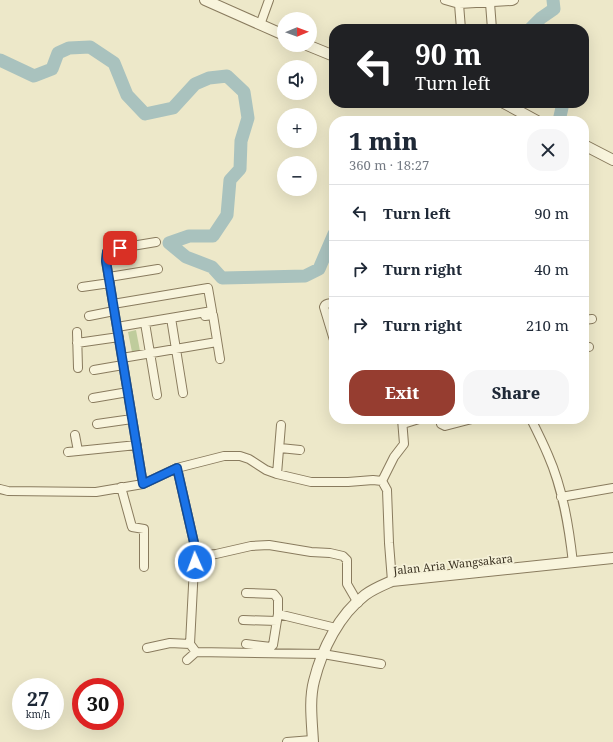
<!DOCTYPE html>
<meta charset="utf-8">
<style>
:root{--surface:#fff;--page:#f6f6f7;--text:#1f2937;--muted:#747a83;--line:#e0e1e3;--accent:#963d30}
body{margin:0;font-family:"Noto Serif",serif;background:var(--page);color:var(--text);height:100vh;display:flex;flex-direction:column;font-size:15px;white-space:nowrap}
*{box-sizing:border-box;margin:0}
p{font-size:13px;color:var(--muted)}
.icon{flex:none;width:22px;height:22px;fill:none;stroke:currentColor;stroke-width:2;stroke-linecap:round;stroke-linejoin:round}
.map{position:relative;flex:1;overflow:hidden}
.drawer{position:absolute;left:329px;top:116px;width:260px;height:308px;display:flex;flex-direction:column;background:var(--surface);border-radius:16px;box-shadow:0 4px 16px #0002}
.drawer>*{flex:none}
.banner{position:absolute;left:329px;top:24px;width:260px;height:84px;border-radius:16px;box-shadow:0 4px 16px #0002;background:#202124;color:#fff;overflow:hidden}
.needle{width:26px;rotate:89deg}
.controls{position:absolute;left:277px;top:12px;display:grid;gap:8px}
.controls a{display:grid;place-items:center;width:40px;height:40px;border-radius:50%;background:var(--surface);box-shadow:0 4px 16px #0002;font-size:20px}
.speed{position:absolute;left:12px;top:678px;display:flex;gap:8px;font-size:20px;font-weight:700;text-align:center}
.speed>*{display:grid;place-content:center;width:52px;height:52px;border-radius:50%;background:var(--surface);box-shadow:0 4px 16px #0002;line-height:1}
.speed small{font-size:10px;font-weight:400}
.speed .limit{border:6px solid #d22;background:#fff;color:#111}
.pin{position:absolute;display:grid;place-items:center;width:34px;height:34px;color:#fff;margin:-17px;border-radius:8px;box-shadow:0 2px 6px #0006}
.me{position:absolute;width:44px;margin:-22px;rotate:358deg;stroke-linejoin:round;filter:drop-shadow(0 0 3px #0008)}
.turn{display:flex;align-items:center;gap:14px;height:84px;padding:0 20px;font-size:18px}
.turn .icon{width:52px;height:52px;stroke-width:2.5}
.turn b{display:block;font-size:28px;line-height:34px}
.round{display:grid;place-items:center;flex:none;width:42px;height:42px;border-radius:16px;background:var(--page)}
.overview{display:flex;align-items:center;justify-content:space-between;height:68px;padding:0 20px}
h1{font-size:24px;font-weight:800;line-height:30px}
.cta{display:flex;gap:8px;margin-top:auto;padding:8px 20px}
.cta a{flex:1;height:46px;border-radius:16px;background:var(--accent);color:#fff;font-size:16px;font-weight:800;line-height:46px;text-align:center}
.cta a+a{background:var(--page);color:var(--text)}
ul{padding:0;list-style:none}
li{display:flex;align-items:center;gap:12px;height:56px;padding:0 20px;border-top:1px solid var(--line)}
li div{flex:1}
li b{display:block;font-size:15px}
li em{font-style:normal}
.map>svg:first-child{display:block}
.green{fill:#bfcc9c}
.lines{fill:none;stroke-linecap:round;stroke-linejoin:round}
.river{stroke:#a9c2be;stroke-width:13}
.minor-casing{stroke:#897b5e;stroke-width:10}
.tertiary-casing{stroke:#897b5e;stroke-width:12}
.minor{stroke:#f8f4dc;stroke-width:8}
.tertiary{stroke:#f8f4dc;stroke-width:10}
.route-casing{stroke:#114b97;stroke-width:10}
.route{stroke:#1a73e8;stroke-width:7}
.labels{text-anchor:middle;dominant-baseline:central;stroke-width:3.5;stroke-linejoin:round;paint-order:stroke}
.street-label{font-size:11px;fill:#3a3121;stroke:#f5f1d8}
</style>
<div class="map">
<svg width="613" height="742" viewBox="0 0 613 742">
<rect width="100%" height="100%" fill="#ede8c9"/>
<!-- green -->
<path class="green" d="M 136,330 L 140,351 L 132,352 L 128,332 Z"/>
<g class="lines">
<!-- river -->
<path class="river" d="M 530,29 L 541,18 L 554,9 L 553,0
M 0,60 L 34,76 L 52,69 L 58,53 L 69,48 L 90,47 L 114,63 L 127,95 L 145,114 L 173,108 L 195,84 L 209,78 L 227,76 L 244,92 L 248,118 L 241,141 L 240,169 L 230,180 L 227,215 L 213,236 L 189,236 L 169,243 L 186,257 L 212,267 L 222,278 L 305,276 L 319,269 L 334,234
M 559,121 L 563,103"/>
<defs>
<path id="minor" d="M 445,0 L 459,4 L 512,1 L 514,0
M 490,3 L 492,29
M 459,4 L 461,29
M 260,25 L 269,0
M 109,277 L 158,269
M 82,287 L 110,283
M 334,303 C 330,303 325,303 324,307 L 334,340
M 113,304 L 208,288 L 212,311 L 117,327
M 89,316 L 114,311
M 205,316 L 213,315 L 220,359
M 171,318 L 183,393
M 584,320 L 592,319
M 145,323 L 157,395
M 77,332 L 78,368
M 77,343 L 119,337
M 584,347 L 589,347
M 122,358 L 217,342
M 94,370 L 123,365
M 93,398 L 128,392
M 440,419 L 441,424 L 445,426 L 472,419
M 531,419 C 537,431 543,443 548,455 C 563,489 569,527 573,563
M 97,424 L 132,419
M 403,424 L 419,419
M 75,435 L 78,451
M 280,448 L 300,450
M 68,452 L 137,445
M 177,468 L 195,547 L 190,644 L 196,652 L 187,660
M 277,474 L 281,425
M 382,481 L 394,457 L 404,444 L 402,419
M 143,484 L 106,261 L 107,252 L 108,250 L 156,242
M 121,487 L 132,527 L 144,529 L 144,567
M 0,489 L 8,491 L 96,492 L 143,484 L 177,468 L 224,456 L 240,456 L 249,459 L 266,470 L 277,474 L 311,482 L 348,482 L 373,480 L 382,481 L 387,490 L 389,543 L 392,581
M 561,497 L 613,488
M 196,556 L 216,554 L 251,546 L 269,545 L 311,552 L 330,553 L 343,556 L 347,560 L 347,584 L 358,603
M 246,593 L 274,594 L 278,599 L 278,614 L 336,628
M 243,620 L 277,621
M 246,644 L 271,647 L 273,645 L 278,614
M 147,648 L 170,643 L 190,644
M 196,652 L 323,654 L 381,664
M 287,742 L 312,740"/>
<path id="tertiary" d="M 205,0 L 284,35
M 307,45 L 334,56
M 504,103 L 537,121
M 584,145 L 613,160
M 313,742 C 312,722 309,700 314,681 C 322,649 339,615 365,595 C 373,589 383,585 392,581 L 613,558"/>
</defs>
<!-- minor casing -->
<use href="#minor" class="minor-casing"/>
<!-- tertiary casing -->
<use href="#tertiary" class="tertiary-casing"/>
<!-- minor -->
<use href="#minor" class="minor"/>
<!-- tertiary -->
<use href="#tertiary" class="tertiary"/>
</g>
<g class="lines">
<defs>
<path id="route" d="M 120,248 L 108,250 L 107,252 L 106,261 L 143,484 L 177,468 L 195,547 L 195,562"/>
</defs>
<!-- route casing -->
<use href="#route" class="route-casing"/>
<!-- route -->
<use href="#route" class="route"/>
</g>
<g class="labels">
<!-- street labels -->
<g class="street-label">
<text transform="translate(453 564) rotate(-6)">Jalan Aria Wangsakara</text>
</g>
</g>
</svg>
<div class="controls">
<a><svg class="needle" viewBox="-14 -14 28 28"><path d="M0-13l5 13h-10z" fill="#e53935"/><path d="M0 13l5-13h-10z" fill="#747a83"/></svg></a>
<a><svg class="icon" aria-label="sound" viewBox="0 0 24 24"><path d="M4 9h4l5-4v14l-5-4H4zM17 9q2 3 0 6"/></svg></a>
<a>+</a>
<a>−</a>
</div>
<div class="speed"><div>27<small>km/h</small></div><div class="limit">30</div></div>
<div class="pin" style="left:120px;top:248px;background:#d93025"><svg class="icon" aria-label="arrive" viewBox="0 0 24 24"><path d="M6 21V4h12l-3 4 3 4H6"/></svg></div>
<svg class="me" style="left:195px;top:562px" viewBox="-20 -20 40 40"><circle r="17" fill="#1a73e8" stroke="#fff" stroke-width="3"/><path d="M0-11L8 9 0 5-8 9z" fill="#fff"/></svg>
<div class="banner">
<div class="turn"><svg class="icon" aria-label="left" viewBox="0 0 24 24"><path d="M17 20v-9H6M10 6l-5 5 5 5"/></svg><div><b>90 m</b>Turn left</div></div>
</div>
<section class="drawer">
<div class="overview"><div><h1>1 min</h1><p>360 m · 18:27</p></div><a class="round"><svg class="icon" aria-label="close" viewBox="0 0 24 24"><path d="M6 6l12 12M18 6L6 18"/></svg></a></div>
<ul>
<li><svg class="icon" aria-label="left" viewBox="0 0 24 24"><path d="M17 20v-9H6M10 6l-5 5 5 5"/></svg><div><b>Turn left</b></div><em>90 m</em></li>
<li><svg class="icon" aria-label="right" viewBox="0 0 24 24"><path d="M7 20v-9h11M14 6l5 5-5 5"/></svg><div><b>Turn right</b></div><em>40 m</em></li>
<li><svg class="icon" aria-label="right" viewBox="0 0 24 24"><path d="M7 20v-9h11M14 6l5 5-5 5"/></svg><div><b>Turn right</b></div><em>210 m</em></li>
</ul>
<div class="cta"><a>Exit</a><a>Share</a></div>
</section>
</div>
